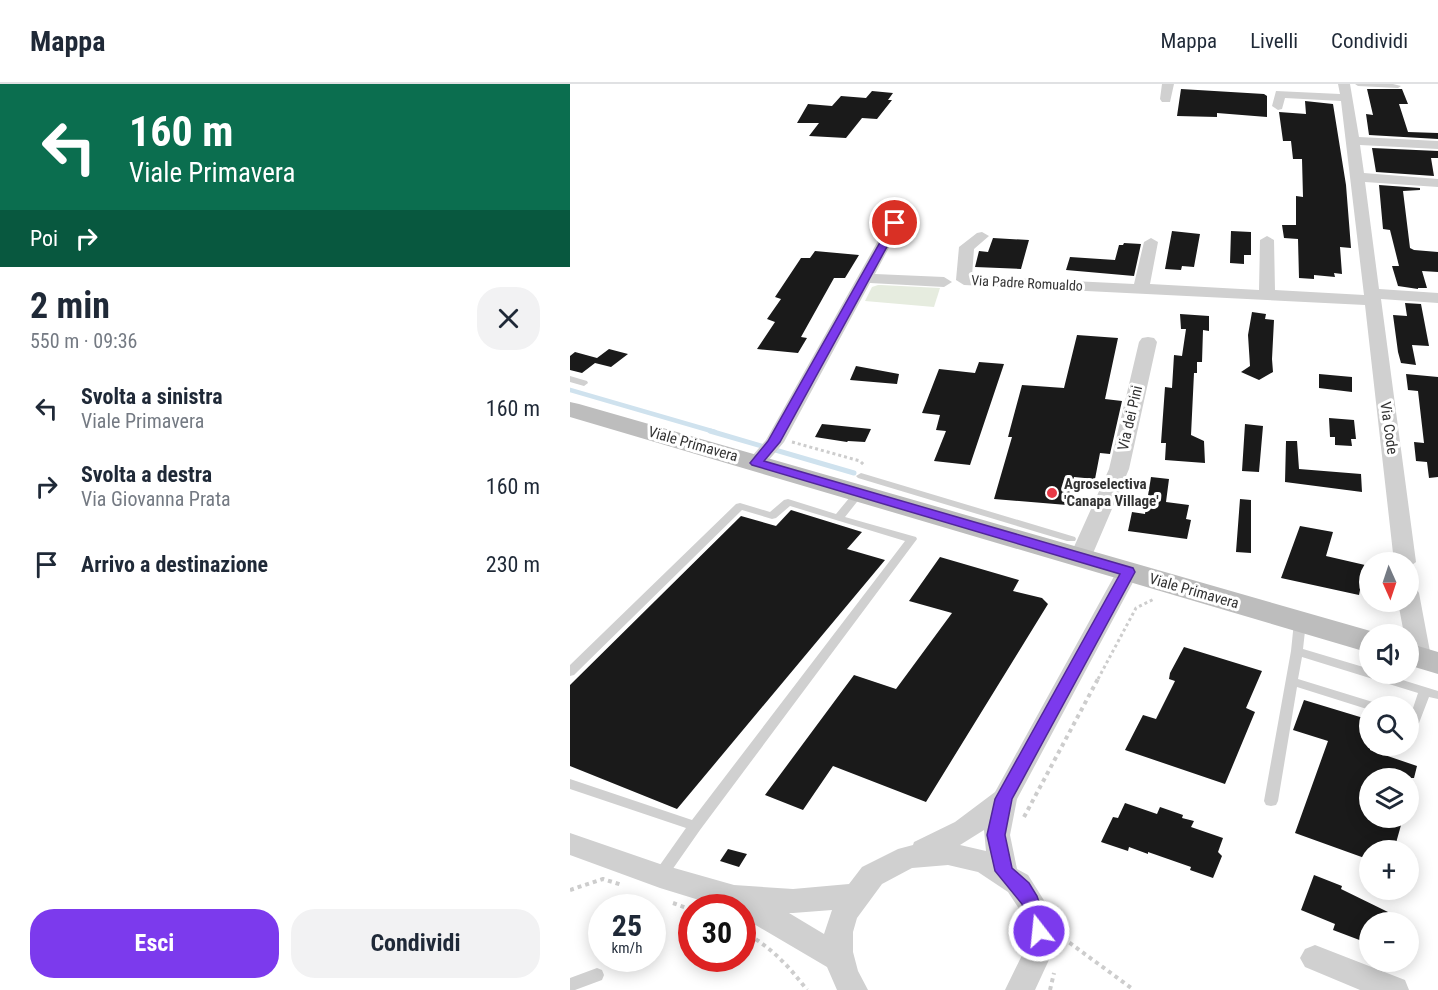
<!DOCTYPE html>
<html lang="it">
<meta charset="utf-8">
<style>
:root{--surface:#fff;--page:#f2f2f3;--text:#1f2937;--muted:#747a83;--line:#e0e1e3;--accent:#7c3aed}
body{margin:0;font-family:"Roboto Condensed",sans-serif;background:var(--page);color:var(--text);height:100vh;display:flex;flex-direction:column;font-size:22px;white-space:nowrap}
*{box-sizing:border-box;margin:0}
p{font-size:20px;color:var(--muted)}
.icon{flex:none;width:33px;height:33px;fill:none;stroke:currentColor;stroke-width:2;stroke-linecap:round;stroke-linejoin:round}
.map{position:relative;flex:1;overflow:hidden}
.panel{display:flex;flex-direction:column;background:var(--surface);width:570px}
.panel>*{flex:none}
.hud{background:#0b6e4f;color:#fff;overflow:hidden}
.needle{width:39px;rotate:177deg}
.tools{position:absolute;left:789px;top:468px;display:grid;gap:12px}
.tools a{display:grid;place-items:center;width:60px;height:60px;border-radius:50%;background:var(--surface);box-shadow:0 3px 15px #0003;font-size:30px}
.speed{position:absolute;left:18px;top:810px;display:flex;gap:12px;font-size:30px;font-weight:700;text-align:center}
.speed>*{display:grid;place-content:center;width:78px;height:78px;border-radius:50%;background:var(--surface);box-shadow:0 3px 15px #0003;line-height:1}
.speed small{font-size:15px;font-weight:400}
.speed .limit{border:9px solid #d22;background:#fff;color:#111}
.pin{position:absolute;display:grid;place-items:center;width:51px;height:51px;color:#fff;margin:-26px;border:3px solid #fff;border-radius:50%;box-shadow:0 2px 6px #0007}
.me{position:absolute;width:66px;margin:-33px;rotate:344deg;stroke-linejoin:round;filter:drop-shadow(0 0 4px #0008)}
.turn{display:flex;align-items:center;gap:21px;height:126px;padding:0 30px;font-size:27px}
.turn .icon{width:78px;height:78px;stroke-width:2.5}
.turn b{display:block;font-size:42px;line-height:51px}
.then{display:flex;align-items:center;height:57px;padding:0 30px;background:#0003;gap:12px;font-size:22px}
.round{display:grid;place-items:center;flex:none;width:63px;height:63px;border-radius:24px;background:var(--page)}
.headline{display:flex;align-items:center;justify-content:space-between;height:102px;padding:0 30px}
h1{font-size:36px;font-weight:700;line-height:45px}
.primary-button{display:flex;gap:12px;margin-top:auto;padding:12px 30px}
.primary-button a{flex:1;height:69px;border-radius:24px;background:var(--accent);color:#fff;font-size:24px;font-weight:700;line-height:69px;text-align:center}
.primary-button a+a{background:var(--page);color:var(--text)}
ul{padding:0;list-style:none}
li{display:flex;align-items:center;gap:18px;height:78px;padding:0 30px}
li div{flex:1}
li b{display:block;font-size:22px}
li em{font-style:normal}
header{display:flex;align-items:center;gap:36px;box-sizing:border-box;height:84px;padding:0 30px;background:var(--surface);border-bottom:2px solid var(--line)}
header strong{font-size:28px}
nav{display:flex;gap:33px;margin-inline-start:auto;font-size:21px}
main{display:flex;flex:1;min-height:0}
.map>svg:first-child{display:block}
.green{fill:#e6ecdf}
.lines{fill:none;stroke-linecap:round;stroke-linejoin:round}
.stream-far1{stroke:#cfe2ee;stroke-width:4.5}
.stream{stroke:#cfe2ee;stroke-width:5}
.building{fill:#1a1a1a}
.path-far1{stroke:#cdcdcd;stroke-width:3;stroke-dasharray:3 3;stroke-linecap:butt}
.path{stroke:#cdcdcd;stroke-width:4;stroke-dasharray:4 4;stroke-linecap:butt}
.lane{fill:#d0d0d0;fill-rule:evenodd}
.street{fill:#d0d0d0;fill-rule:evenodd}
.secondary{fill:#bdbdbd;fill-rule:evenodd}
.route{fill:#7c3aed;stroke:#51269a;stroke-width:1.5}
.poi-dot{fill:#e63946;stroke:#fff;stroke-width:2}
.labels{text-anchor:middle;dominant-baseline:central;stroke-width:6;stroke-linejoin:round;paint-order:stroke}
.far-street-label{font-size:14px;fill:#333;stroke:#fff}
.street-label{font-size:15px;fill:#333;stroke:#fff}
.poi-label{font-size:15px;font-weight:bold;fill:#333;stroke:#fff;text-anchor:start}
</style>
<header>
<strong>Mappa</strong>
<nav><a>Mappa</a><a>Livelli</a><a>Condividi</a></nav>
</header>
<main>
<section class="panel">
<div class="hud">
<div class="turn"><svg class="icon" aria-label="left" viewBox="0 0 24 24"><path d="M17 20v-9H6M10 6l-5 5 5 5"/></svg><div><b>160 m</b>Viale Primavera</div></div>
<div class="then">Poi<svg class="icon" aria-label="right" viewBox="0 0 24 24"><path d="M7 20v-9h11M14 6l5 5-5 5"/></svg></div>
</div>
<div class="headline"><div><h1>2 min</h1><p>550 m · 09:36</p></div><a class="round"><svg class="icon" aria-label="close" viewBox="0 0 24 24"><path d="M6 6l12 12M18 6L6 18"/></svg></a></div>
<ul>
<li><svg class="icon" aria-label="left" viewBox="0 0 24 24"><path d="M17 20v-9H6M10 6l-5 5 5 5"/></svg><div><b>Svolta a sinistra</b><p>Viale Primavera</p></div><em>160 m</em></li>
<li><svg class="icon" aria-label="right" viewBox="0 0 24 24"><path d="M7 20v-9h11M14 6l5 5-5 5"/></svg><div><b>Svolta a destra</b><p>Via Giovanna Prata</p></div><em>160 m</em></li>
<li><svg class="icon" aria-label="arrive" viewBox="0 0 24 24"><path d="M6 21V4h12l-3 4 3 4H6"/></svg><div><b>Arrivo a destinazione</b></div><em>230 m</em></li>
</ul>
<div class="primary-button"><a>Esci</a><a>Condividi</a></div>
</section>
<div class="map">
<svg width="868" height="906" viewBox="0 0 868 906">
<rect width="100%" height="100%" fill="#fff"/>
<!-- green -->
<path class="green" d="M 308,201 L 311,201 L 370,204 L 364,223 L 295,217 L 302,203 Z"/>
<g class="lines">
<!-- stream-far1 -->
<path class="stream-far1" d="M 0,306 L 145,348"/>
<!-- stream -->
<path class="stream" d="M 140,347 L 284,389"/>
</g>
<!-- building -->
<path class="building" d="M 611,5 L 694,10 L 697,12 L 697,33 L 647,29 L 647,33 L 607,32 Z
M 797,5 L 832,5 L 838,20 L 829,20 L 838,48 L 868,49 L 868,55 L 799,51 L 796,30 L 803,31 Z
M 302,7 L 323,9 L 318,16 L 322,16 L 307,35 L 292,34 L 276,54 L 239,52 L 249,39 L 227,39 L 238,20 L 262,22 L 271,12 L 296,14 Z
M 735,17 L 763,20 L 776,101 L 781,164 L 770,163 L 772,190 L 764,189 L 765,193 L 744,191 L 744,195 L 729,194 L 728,155 L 714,154 L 712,141 L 726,141 L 726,112 L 733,113 L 732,75 L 723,75 L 721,57 L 713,57 L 709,28 L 736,30 Z
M 802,64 L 868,67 L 868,74 L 861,74 L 864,92 L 806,88 Z
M 809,101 L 850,104 L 850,106 L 833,107 L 840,164 L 844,166 L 868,168 L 868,188 L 852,187 L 857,204 L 848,204 L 848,205 L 828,202 L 822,182 L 829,182 L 820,146 L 813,145 Z
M 602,147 L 630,150 L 624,183 L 612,182 L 611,186 L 595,185 Z
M 661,147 L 681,148 L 681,171 L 674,171 L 674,180 L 660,179 Z
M 423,154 L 459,156 L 451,185 L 405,183 L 409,167 L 418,168 Z
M 554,159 L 571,160 L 564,192 L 496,186 L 500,173 L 545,176 L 549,161 L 553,161 Z
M 245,167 L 289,171 L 275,194 L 264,194 L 231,253 L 237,254 L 228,269 L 187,265 L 205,238 L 197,235 L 211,215 L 205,213 L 231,174 L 240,174 Z
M 835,219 L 851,220 L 859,262 L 842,261 L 846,281 L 831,279 L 828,268 L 823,231 L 837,232 Z
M 682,228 L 696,230 L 695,235 L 704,236 L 702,275 L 703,288 L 689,296 L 671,288 L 680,282 L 678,251 Z
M 610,230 L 639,232 L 639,247 L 633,246 L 632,278 L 627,278 L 627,289 L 624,289 L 621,351 L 634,357 L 635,379 L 595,376 L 596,359 L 591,359 L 595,303 L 602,304 L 604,271 L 612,272 L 616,245 L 611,245 Z
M 507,251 L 548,254 L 535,315 L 552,317 L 540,370 L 530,369 L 525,395 L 504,393 L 497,421 L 424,415 L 442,353 L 438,353 L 452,301 L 494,304 Z
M 39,265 L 58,270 L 41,283 L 25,279 L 12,289 L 0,286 L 0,272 L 5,268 L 27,274 Z
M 409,278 L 434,280 L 400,381 L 364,377 L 376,347 L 366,346 L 370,331 L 352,329 L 369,285 L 405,289 Z
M 286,282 L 329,290 L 327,300 L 280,296 Z
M 749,290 L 782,293 L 782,308 L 749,304 Z
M 836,290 L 868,293 L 868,393 L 859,394 L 857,378 L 846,377 L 844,358 L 854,359 L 848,307 L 838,306 Z
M 759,334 L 784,336 L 786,355 L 781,355 L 782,362 L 765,361 L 765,353 L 760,353 Z
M 252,340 L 301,345 L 295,358 L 278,357 L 277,358 L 245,353 Z
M 675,340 L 693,342 L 689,388 L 672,387 Z
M 716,357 L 727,357 L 729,385 L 791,390 L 792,408 L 715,398 Z
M 581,393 L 599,395 L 596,418 L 619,421 L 616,435 L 621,436 L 617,455 L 558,447 L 562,428 L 575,430 Z
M 670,415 L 681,416 L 681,469 L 666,468 Z
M 221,426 L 292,448 L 277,465 L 315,476 L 107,725 L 0,682 L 0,601 L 171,432 L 206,442 Z
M 730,442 L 763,448 L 756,472 L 795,481 L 789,511 L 711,494 Z
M 370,473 L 449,496 L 443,507 L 472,514 L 478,520 L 356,718 L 263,682 L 233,726 L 195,711 L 284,591 L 326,605 L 382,529 L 339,517 Z
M 614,563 L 692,587 L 676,624 L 685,628 L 655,700 L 555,666 L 573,631 L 586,635 L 605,597 L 599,595 L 600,589 Z
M 734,616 L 800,636 L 800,666 L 847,682 L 844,694 L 800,694 L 800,734 L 833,734 L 824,766 L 800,766 L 800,776 L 725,749 L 758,657 L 723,646 Z
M 555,719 L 587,730 L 590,723 L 613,731 L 612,734 L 624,737 L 621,743 L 653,754 L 648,768 L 652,772 L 643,794 L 620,786 L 621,783 L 578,768 L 578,770 L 559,763 L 558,767 L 531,758 L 543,733 L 548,734 Z
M 158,765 L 177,770 L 169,783 L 150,777 Z
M 744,791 L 772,802 L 771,805 L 818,828 L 815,838 L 800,838 L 800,860 L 763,846 L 765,840 L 731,826 Z"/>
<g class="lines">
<!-- path-far1 -->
<path class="path-far1" d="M 222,358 L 290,377 L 295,382
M 528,595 L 566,524 L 584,515"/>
<!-- path -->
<path class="path" d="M 454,733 L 529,593
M 0,806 L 33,795 L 52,801
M 103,819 L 122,826
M 172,847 C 200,862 218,881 237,906
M 493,854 L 564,906
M 480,906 L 484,889"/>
<!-- lane -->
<path class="lane" d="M 785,0 L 823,0 L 831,2 L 828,4 L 788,2 Z
M 0,292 L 17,297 L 18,299 L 14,302 L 0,298 Z
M 291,389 L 505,453 L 506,455 L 505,457 L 497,457 L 288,394 L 286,392 Z
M 289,406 L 294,409 L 275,433 L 346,453 L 347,455 L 130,746 L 95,796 L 90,798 L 85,796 L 83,792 L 85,788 L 116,744 L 0,705 L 0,695 L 122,736 L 335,457 L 220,422 L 206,434 L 202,435 L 172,426 L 4,591 L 0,592 L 0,581 L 166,420 L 170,419 L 200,428 L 214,416 L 218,415 L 266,430 L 285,407 Z
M 730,534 L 734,535 L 736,538 L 733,565 L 800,585 L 800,590 L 813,590 L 868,607 L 868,615 L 859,613 L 849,639 L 845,641 L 838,639 L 838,630 L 841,630 L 848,609 L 732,573 L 728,595 L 806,619 L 808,622 L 800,622 L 800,626 L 727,603 L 708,717 L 706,721 L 701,722 L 696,721 L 694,717 L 721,567 L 724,538 L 726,535 Z
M 27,884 L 32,886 L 34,891 L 32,896 L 5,906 L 0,906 L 0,894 Z"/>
<!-- street -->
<path class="street" d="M 592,0 L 604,0 L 600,18 L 592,18 L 590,15 Z
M 768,0 L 780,0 L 789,53 L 868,57 L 868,65 L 790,61 L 794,89 L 868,95 L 868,103 L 795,98 L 809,205 L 868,209 L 868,219 L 811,215 L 846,478 L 838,484 L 838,478 L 824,478 L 795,221 L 394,201 L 386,196 L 389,163 L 407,149 L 412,148 L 419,152 L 404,165 L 402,192 L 564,200 L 574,158 L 581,154 L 588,158 L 580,200 L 689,206 L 690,156 L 697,152 L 704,156 L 705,206 L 794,211 L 771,17 L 715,14 L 712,25 L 708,26 L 702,22 L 706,7 L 770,10 Z
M 325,135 L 332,139 L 305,190 L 374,193 L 382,198 L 374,203 L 300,199 L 214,358 L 193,383 L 179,383 L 176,379 L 196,356 L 318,139 Z
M 578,253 L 584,254 L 587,258 L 559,385 L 521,474 L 518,479 L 510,481 L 502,479 L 499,474 L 539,385 L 569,258 L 572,254 Z
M 558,480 L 566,482 L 569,487 L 447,715 L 440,751 L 447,785 L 458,791 L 482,829 L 484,865 L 465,906 L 435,906 L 455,865 L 453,831 L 438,808 L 408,788 L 378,781 L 342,784 L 312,800 L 287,834 L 283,848 L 283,868 L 288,887 L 298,906 L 267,906 L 257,883 L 172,833 L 172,824 L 155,824 L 90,804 L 0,771 L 0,749 L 90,780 L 164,801 L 223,805 L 279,800 L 292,783 L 328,765 L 343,761 L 344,758 L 385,738 L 425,708 L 547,487 L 550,482 ZM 414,746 L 416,767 L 390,761 ZM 262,826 L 254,850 L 219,829 L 223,829 Z
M 838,502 L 846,504 L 849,509 L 861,573 L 857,579 L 849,581 L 841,579 L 838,575 L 838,550 L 834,550 L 828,518 L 838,518 Z
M 745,861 L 835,896 L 839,906 L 790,906 L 735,883 L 730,874 L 735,865 Z"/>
<!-- secondary -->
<path class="secondary" d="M 0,318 L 9,320 L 811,550 L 800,550 L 800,569 L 0,333 Z
M 838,559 L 868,568 L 868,590 L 838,581 Z"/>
</g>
<!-- route -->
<path class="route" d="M 322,137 L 330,139 L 210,358 L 194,377 L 563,484 L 565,488 L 442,715 L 435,751 L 442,784 L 459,799 L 467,812 L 479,847 L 476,853 L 469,855 L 463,853 L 452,820 L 425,787 L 417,751 L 425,715 L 550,490 L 182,381 L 180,379 L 198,357 Z"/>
<!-- markers -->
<circle class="poi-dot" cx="482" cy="409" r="6"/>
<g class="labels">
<!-- far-street labels -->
<g class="far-street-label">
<text transform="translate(457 199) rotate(3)">Via Padre Romualdo</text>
</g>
<!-- street labels -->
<g class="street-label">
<text transform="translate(560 334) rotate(-77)">Via dei Pini</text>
<text transform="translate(819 344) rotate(82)">Via Code</text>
<text transform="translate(123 360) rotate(16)">Viale Primavera</text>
<text transform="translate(624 507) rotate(16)">Viale Primavera</text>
</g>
<!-- poi labels -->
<g class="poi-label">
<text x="494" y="400">Agroselectiva<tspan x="494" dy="17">'Canapa Village'</tspan></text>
</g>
</g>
</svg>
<div class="tools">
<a><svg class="needle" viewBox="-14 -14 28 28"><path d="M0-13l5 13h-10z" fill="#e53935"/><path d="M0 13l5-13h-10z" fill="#747a83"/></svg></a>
<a><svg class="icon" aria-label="sound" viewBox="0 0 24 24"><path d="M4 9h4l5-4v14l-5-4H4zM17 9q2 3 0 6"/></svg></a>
<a><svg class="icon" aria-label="search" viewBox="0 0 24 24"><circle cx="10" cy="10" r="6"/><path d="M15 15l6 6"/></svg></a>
<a><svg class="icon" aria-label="layers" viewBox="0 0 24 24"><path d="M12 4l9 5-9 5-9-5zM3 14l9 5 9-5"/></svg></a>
<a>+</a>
<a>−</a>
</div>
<div class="speed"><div>25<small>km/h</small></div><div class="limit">30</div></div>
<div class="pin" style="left:325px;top:139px;background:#d93025"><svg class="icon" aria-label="arrive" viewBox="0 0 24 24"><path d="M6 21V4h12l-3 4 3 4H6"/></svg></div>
<svg class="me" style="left:469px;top:847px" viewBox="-20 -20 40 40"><circle r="17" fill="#7c3aed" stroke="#fff" stroke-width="3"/><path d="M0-11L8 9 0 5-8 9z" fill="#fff"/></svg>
</div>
</main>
